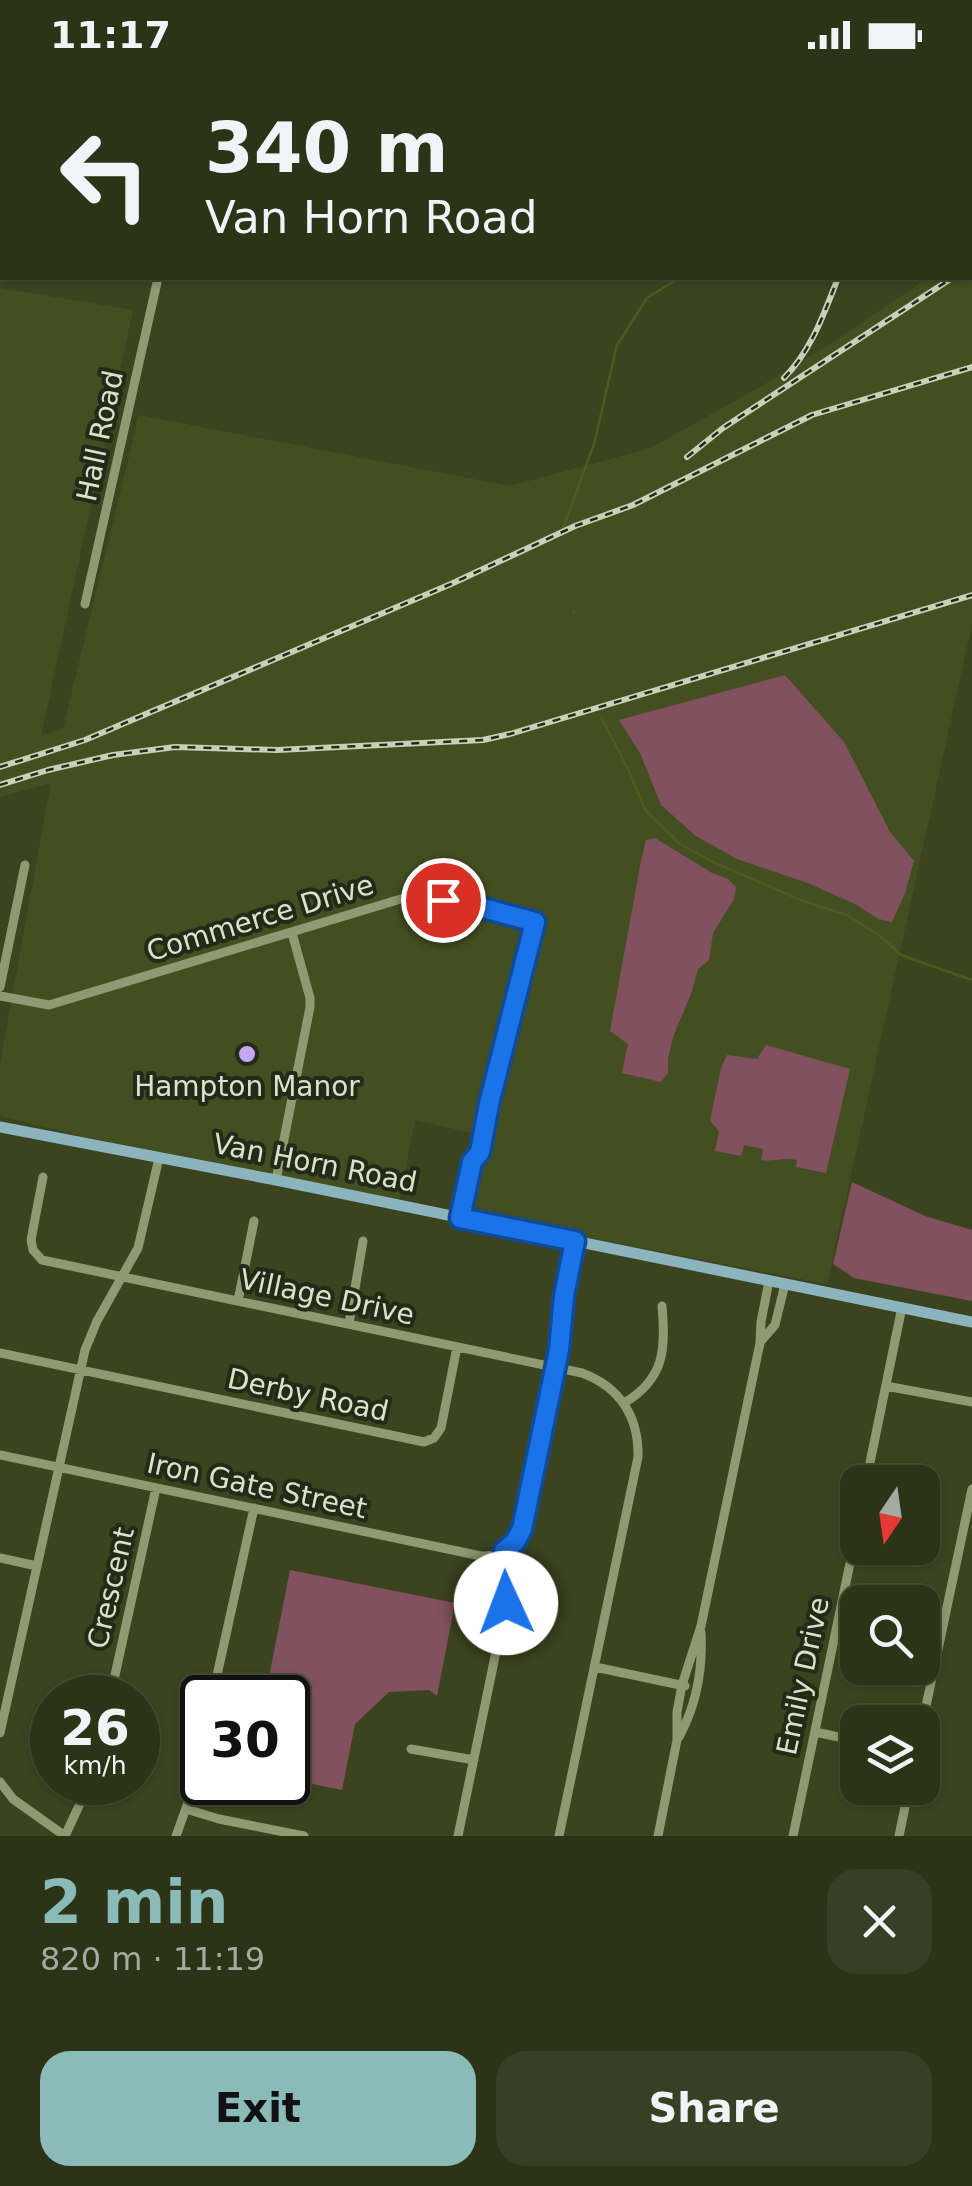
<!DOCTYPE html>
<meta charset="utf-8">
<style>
:root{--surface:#2c3317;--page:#383f24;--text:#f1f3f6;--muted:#a6aaa1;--line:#484e36;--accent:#8bbbb9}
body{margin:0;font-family:"DejaVu Sans",sans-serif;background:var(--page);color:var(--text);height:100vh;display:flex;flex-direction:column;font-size:38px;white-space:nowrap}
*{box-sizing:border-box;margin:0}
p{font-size:32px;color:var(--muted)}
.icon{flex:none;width:55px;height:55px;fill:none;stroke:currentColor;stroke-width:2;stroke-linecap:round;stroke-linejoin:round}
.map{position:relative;height:1766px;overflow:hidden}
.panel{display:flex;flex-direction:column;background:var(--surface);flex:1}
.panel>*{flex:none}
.hud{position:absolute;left:0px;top:0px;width:972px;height:210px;box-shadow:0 2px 8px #0004,0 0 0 2px var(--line);background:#2c3317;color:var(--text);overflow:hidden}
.needle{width:65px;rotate:193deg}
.fabs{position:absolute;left:840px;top:1395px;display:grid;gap:20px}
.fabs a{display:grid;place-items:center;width:100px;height:100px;border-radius:20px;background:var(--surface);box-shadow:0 2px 8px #0004,0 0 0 2px var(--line);font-size:50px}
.speed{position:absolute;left:30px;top:1605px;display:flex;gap:20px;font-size:50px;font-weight:700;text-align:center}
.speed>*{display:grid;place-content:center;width:130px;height:130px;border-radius:50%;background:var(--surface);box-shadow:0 2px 8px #0004,0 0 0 2px var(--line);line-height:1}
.speed small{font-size:25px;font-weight:400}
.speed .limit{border:5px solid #111;border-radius:15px;background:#fff;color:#111}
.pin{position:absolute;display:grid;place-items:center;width:85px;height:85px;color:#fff;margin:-42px;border:5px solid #fff;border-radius:50%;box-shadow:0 2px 10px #0007}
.me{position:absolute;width:110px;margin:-55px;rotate:358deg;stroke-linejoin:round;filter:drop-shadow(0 0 8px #0008)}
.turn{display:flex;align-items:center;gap:35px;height:210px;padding:0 40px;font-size:45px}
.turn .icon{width:130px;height:130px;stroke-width:2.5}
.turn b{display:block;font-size:70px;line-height:85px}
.round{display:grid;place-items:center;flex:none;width:105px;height:105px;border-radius:30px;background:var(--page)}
.overview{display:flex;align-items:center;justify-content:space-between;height:170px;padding:0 40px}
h1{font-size:60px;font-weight:600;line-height:75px;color:var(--accent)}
.action{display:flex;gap:20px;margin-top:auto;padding:20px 40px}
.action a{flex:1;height:115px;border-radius:30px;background:var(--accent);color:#111;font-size:40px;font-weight:600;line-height:115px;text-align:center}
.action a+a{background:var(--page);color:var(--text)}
.status{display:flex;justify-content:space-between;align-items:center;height:70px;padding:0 50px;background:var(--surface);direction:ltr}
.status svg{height:28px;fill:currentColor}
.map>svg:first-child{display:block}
.built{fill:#444f21}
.green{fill:#81515f}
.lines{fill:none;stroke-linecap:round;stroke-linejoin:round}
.stream{stroke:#4e5b1d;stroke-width:2.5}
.minor{stroke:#8f9a72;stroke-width:9}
.major{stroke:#8bb4be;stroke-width:11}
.rail-casing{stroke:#c9d0b8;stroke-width:6}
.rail{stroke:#242918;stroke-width:2.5;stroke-dasharray:8;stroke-linecap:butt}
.route-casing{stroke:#114b97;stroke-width:25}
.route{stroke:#1a73e8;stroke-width:18}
.poi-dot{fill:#c3a7f2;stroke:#242918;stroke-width:4}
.labels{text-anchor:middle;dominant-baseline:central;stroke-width:8;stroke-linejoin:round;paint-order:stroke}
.street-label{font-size:28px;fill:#dbe2cc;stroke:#242918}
.poi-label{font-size:28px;fill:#dbe2cc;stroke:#242918}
</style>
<div class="status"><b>11:17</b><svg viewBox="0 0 49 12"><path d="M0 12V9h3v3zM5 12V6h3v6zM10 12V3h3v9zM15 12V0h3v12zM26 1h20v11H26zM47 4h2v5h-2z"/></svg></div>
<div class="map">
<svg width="972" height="1766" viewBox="0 0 972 1766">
<rect width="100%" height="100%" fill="#3b441f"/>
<!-- built -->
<path class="built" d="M 616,0 L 972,0 L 972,21 L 970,22 L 970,2 L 629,2 Z
M 972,178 L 972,554 L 827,1214 L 456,1142 L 472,1063 L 415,1050 L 399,1130 L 81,1066 L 0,1046 L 0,993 L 51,713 L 0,727 L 0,218 L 133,240 L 41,666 L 63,659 L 139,345 L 510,416 L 651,378 L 760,317 L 830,274 L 928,208 L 970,208 L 970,179 Z"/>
<!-- green -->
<path class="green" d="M 785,605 L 844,672 L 890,762 L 914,791 L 905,823 L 892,852 L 878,849 L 857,835 L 808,813 L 737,789 L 696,766 L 661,735 L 640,683 L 619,650 Z
M 655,768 L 712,803 L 728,809 L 736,817 L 734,829 L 713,863 L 709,890 L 698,899 L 691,924 L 673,967 L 668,989 L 668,1003 L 661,1012 L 622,1003 L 628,974 L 610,961 L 641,791 L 646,770 Z
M 766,975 L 850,999 L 826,1103 L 796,1097 L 797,1090 C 784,1087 774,1092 761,1090 L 763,1079 L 744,1075 L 741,1086 L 715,1081 L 719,1061 L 710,1051 L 721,998 L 727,985 L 757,989 Z
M 852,1112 L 925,1146 L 972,1160 L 972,1231 L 854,1208 L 833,1194 Z
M 290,1500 L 455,1533 L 437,1626 L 429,1620 L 389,1622 L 355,1654 L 342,1720 L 288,1709 L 288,1628 L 265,1627 Z"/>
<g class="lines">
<!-- stream -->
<path class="stream" d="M 970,35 L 972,33
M 563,458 L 594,374 L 617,275 L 647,228 L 679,208
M 574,542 L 574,541
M 601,647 L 625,693 L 646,741 L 680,774 L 713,792 L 803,831 L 847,845 L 880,866 L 901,885 L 972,910"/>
<!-- minor -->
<path class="minor" d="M 203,2 L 204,0
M 85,534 L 158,208
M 0,917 L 25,795
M 0,926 L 49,935 L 414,825 L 472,835 L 535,852 L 489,1034 L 480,1083 L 472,1092 L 460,1148
M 43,1107 L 31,1170 L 33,1180 L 42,1190 L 582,1303 C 620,1317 639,1347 638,1387 L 559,1766
M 276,1110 L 310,937 L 310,928 L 292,863
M 238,1231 L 254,1151
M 349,1254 L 363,1171
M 761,1271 L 775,1255 L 785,1214
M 0,1283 L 424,1372 L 434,1368 L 441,1358 L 457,1277
M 886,1316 L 972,1332
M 624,1333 C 665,1309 666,1278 662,1236
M 0,1385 L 481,1486 C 501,1487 514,1477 522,1459 L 559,1280 L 564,1226 L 575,1171
M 866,1412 L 902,1237
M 0,1488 L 37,1496
M 595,1597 L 685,1616
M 110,1628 L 156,1418
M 212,1628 L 254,1438
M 922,1655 L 972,1419
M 815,1662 L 858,1671
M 0,1663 L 85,1280 L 97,1251 L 138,1178 L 159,1088
M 679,1667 C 697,1634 703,1600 701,1562
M 411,1679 L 474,1690
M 0,1712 L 13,1729 L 65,1766 L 90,1712
M 186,1739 L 219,1749 L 304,1766
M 176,1766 L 189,1730 L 202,1670
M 458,1766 L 506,1533 L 508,1507 L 505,1481
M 658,1766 L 677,1670 L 677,1642 L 682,1615 L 701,1556 L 760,1273 L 761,1252 L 769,1211
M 793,1766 L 858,1455
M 899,1766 L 909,1718"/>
<!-- major -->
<path class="major" d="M 0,1057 L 276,1110 L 972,1252"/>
<defs>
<path id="rail" d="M 872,2 L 873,0
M 893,2 L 894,0
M 970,196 L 972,194
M 784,308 C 812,280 824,243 838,208
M 687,387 L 723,358 L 952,208
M 0,697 L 85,670 L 451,514 L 575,456 L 633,435 L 812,345 L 972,297
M 0,715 L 48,700 L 113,685 L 175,677 L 277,680 L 483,670 L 510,664 L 972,525"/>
</defs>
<!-- rail casing -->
<use href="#rail" class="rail-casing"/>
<!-- rail -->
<use href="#rail" class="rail"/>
</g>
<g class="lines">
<defs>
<path id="route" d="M 443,830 L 472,835 L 535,852 L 489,1034 L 480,1082 L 472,1092 L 460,1148 L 575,1171 L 564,1226 L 559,1280 L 522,1459 L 515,1472 L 504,1481 L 508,1508 L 506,1533"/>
</defs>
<!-- route casing -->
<use href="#route" class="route-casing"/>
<!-- route -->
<use href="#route" class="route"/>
</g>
<!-- markers -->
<circle class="poi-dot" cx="247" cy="984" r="10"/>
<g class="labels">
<!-- street labels -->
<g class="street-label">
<text transform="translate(100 366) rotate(-78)">Hall Road</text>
<text transform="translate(260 848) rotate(-17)">Commerce Drive</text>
<text transform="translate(315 1093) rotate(11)">Van Horn Road</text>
<text transform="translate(327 1227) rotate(12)">Village Drive</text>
<text transform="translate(308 1325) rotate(12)">Derby Road</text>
<text transform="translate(257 1416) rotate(12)">Iron Gate Street</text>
<text transform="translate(111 1518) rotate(-77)">Crescent</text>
<text transform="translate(803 1606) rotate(-78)">Emily Drive</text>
</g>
<!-- poi labels -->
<g class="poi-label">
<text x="247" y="1016">Hampton Manor</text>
</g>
</g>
</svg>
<div class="fabs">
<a><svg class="needle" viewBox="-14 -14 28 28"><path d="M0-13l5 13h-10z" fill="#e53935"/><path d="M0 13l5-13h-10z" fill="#a6aaa1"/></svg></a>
<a><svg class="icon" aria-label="search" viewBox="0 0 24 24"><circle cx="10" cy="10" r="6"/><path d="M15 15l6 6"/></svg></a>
<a><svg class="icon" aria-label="layers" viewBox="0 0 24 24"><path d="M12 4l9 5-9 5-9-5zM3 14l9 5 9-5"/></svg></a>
</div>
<div class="speed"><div>26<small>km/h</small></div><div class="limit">30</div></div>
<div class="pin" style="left:443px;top:830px;background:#d93025"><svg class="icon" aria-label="arrive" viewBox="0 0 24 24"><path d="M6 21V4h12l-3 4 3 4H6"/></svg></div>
<svg class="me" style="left:506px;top:1533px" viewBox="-20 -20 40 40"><circle r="19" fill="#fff"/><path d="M0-13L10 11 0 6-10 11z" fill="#1a73e8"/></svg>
<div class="hud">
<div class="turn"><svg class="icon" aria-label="left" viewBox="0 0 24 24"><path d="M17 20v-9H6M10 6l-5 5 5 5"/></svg><div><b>340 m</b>Van Horn Road</div></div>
</div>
</div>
<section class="panel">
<div class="overview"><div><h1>2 min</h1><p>820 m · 11:19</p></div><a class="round"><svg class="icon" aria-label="close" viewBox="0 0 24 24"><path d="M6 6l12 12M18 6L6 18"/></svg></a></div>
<div class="action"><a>Exit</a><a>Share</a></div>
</section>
